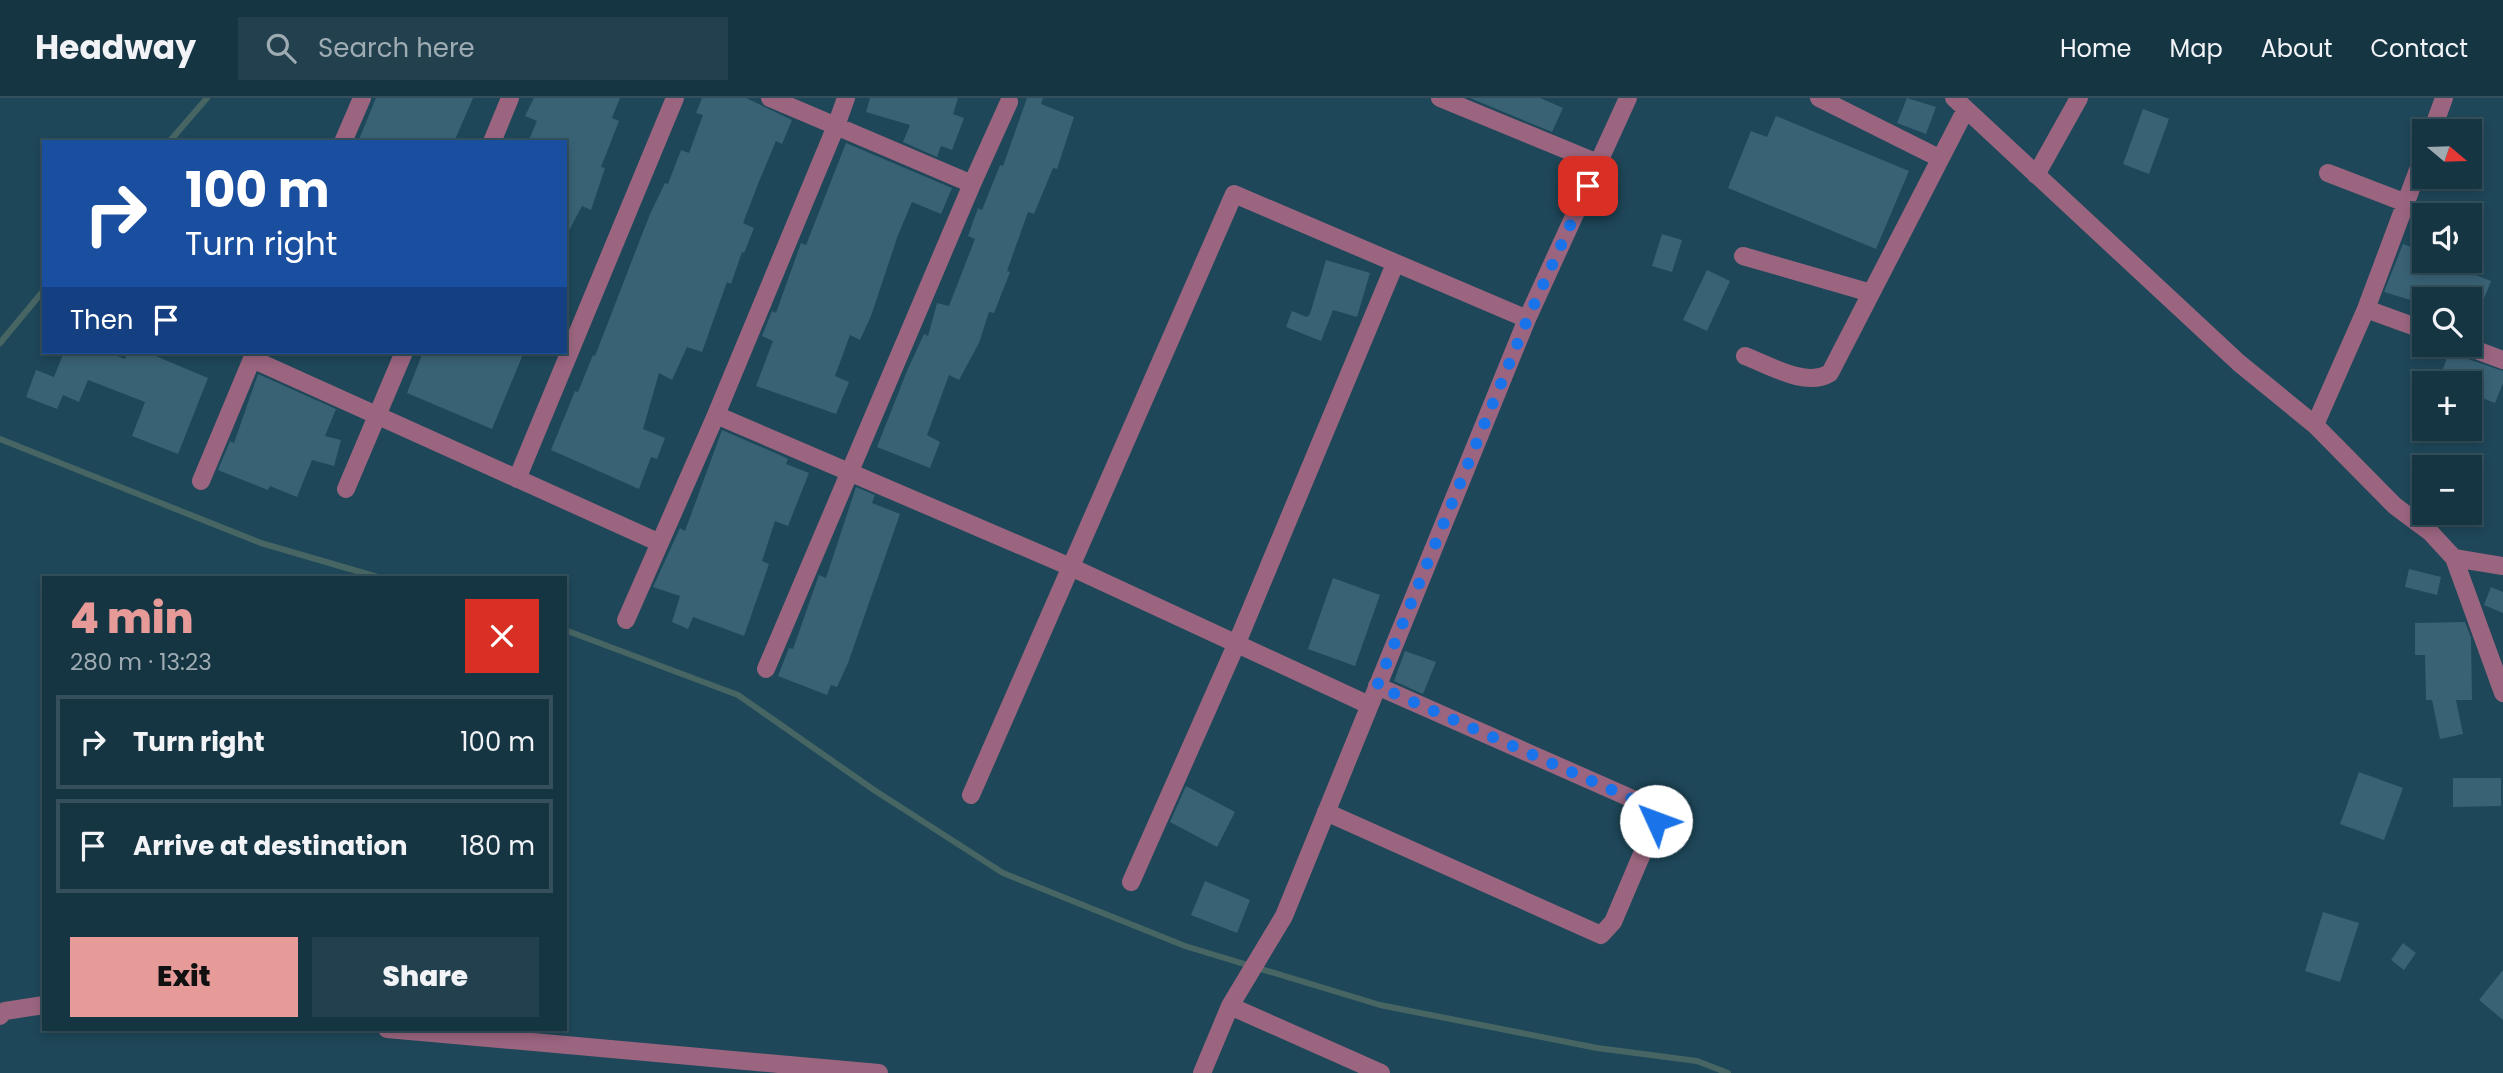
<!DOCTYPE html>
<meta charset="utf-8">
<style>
:root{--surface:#163543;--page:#23404e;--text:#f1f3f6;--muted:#9eabb2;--line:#35505c;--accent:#e69b98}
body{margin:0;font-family:Poppins,sans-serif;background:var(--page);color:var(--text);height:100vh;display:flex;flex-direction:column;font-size:26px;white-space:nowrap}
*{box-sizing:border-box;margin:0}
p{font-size:23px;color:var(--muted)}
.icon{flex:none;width:38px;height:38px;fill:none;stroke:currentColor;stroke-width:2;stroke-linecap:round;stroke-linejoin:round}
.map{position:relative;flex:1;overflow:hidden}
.details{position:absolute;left:42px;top:478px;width:525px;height:455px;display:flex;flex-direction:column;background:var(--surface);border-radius:0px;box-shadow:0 4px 10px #0003,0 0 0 2px var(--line)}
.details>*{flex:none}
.guide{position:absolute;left:42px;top:42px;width:525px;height:214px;border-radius:0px;box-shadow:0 4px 10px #0003,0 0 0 2px var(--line);background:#1a4fa0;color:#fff;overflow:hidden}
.needle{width:46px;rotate:109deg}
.fabs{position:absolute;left:2412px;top:21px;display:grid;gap:14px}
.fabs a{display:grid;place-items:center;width:70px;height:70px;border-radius:0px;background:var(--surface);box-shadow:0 4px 10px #0003,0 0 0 2px var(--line);font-size:35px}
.pin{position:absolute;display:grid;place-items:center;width:60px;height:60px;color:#fff;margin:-30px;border-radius:14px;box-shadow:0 4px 10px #0006}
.me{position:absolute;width:77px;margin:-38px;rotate:313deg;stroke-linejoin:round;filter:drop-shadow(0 0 5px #0008)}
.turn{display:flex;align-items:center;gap:24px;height:147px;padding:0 28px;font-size:32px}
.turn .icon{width:91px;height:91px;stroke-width:2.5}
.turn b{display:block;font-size:49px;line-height:60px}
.then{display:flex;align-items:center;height:66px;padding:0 28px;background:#0003;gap:14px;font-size:26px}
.round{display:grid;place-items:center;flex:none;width:74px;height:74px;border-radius:0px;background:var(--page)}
.overview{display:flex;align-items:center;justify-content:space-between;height:119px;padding:0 28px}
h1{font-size:42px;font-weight:800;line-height:52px;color:var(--accent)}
.primary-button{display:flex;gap:14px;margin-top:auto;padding:14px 28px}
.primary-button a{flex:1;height:80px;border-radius:0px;background:var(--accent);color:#111;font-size:28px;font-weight:800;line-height:80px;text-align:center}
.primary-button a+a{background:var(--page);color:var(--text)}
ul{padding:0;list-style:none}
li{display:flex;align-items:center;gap:21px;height:94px;margin:0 14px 10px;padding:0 14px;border:4px solid var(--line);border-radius:0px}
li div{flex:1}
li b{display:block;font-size:26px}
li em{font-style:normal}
header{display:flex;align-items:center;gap:42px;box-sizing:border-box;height:98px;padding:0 35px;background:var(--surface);border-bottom:2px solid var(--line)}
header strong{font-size:33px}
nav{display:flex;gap:38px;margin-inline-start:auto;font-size:24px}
.search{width:490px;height:63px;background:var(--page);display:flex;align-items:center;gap:18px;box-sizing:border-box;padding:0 24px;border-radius:0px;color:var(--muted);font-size:26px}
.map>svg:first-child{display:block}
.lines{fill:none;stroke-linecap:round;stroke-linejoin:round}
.stream{stroke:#476663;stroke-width:6}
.building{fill:#396275}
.minor{stroke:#9b657f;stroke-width:18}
.route{stroke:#1a73e8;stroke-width:12;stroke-dasharray:0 21.6}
</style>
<header>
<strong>Headway</strong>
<div class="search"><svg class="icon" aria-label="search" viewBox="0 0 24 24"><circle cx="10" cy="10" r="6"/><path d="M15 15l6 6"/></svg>Search here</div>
<nav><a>Home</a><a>Map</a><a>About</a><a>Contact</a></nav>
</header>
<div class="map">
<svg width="2503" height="975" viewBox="0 0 2503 975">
<rect width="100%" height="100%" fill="#1e4759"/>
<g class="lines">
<!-- stream -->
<path class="stream" d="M 169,44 L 207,0
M 0,245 L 44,192
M 0,341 L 261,445 L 381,480
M 565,532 L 738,597 L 874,692 L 1003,775 L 1185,848 L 1380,907 L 1597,950 L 1697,963 L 1728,975"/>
</g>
<!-- building -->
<path class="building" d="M 376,0 L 473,0 L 454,44 L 358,44 Z
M 534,0 L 620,0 L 612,20 L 619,23 L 601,69 L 605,70 L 591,112 L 582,108 L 565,140 L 565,44 L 528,44 L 537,23 L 525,18 Z
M 702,0 L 746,0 L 792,22 L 782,46 L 776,43 L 760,81 L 743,125 L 754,130 L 744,155 L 742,154 L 731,186 L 727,184 L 702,254 L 687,249 L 672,282 L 659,275 L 643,331 L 665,340 L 657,361 L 651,359 L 639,391 L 551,352 L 575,293 L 578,294 L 593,257 L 595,258 L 650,116 L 665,85 L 668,86 L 681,52 L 689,55 L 703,17 L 696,15 Z
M 870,0 L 958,0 L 953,16 L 964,20 L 952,52 L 941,48 L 937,59 L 903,44 L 910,27 L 866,14 Z
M 1027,0 L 1043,0 L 1041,6 L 1074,19 L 1057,71 L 1053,70 L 1034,116 L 1028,114 L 1007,173 L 1010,174 L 994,215 L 989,214 L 979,245 L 959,282 L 949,277 L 927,337 L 940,344 L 930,370 L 877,349 L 907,273 L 924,236 L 928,238 L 937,205 L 949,208 L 975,141 L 968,138 L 978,110 L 982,112 L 1000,67 L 1003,68 Z
M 1470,0 L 1540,0 L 1563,10 L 1552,34 Z
M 1907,0 L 1936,9 L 1926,36 L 1897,25 Z
M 2143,11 L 2169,21 L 2149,76 L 2123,66 Z
M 1776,18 L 1909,73 L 1876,151 L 1728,90 L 1751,33 L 1767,39 Z
M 846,45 L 952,90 L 941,116 L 912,104 L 898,137 L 871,218 L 860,242 L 850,237 L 835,278 L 849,284 L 836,316 L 756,288 L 773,243 L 762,238 L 772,213 L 776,215 L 801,145 L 806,147 Z
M 1662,136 L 1682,142 L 1672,174 L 1652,168 Z
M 2403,146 L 2424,154 L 2424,163 L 2443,163 L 2461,168 L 2460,171 L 2491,183 L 2484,201 L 2455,190 L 2451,201 L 2424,201 L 2424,206 L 2384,194 Z
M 1326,162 L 1370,175 L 1357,219 L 1333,212 L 1321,243 L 1286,229 L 1292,213 L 1307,219 L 1310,216 Z
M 1707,172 L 1730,183 L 1707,233 L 1683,222 Z
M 2451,248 L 2459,258 L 2503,273 L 2503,285 L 2495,305 L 2469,295 L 2469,285 L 2438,285 Z
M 64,254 L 106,254 L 125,261 L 128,254 L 146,254 L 208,280 L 178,356 L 132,338 L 145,304 L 88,282 L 79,304 L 63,297 L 57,311 L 26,299 L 36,272 L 54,279 Z
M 423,254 L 524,254 L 492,331 L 407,295 Z
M 258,276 L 336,311 L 325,338 L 341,342 L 334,368 L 312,362 L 297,399 L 270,388 L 268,392 L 218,372 L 230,343 L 234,345 Z
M 722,332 L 782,358 L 788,361 L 786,366 L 809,375 L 788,428 L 775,423 L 762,463 L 769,466 L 744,538 L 693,519 L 688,531 L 672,524 L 680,498 L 653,489 L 680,430 L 685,433 Z
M 856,389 L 875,397 L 872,405 L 900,416 L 848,565 L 837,589 L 831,587 L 827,597 L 778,578 L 789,550 L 793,551 L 819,477 L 826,480 Z
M 2409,471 L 2441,479 L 2437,497 L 2405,489 Z
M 1333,480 L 1380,497 L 1355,568 L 1308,551 Z
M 2491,489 L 2503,494 L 2503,515 L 2484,507 Z
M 2465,524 L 2471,540 L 2472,602 L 2456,602 L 2463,636 L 2440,641 L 2432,602 L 2426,602 L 2425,557 L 2415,557 L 2415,525 Z
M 1405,553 L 1436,564 L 1423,596 L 1394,583 Z
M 2359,674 L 2403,690 L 2384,742 L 2340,726 Z
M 2453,680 L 2501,680 L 2501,708 L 2453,709 Z
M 1186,688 L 1235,714 L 1217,749 L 1170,724 Z
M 1205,783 L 1250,802 L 1237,835 L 1191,817 Z
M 2323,814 L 2359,825 L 2340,884 L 2305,873 Z
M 2403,845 L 2416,855 L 2404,872 L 2391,862 Z
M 2503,872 L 2503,922 L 2479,902 Z"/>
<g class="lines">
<!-- minor -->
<path class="minor" d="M 1440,0 L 1598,65
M 1819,0 L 1939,60
M 1954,0 L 2239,265 L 2315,327 L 2395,408 L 2430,434 L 2454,460 L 2503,595
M 2432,33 L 2444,0
M 343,44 L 362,0
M 492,44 L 510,0
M 2328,75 L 2406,105
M 2036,77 L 2079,0
M 972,86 L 1009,4
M 1743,158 L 1871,195
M 2366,211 L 2424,232
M 2463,247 L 2503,262
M 256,254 L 252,261 L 660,445
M 1745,258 C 1769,267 1806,290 1830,275 L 1966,11
M 716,317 L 836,28 L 770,0
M 2315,327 L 2366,211 L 2424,56
M 517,381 L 675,0
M 201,383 L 252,261
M 346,391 L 404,254
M 2454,460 L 2503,468
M 626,522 L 716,317 L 1073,470 L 1369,607
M 766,571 L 972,86 L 836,28 L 846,0
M 971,697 L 1234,96 L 1527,221
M 1326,714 L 1601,837 L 1613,824 L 1656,723 L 1653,710 L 1377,588
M 1131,784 L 1236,547 L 1395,166
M 1230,908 L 1381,975
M 0,918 L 5,913 L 44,907
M 387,931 L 879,975
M 1202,975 L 1230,908 L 1284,818 L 1527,221 L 1628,0"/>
</g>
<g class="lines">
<!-- route -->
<path class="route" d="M 1588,88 L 1527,222 L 1377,588 L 1653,710 L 1656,723"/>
</g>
</svg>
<div class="fabs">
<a><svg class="needle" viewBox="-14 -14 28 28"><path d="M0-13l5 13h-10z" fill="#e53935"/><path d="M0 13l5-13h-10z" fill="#9eabb2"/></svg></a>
<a><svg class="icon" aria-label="sound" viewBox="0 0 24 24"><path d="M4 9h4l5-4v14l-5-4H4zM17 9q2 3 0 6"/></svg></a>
<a><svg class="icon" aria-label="search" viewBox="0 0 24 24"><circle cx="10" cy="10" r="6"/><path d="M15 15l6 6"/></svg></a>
<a>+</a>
<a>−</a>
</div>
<div class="pin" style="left:1588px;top:88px;background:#d93025"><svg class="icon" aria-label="arrive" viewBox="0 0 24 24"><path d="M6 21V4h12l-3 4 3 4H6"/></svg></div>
<svg class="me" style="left:1656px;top:723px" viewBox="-20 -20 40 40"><circle r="19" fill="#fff"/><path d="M0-13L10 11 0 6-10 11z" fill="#1a73e8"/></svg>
<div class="guide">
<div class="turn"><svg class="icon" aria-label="right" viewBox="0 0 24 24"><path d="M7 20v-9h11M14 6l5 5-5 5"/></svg><div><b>100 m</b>Turn right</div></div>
<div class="then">Then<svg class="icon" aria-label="arrive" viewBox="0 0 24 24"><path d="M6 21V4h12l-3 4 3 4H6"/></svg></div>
</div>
<section class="details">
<div class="overview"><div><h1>4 min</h1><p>280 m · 13:23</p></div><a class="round" style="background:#d93025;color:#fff"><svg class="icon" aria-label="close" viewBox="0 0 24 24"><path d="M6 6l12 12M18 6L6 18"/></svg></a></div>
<ul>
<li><svg class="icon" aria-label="right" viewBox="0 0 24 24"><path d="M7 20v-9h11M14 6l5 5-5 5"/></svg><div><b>Turn right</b></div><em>100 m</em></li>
<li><svg class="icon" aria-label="arrive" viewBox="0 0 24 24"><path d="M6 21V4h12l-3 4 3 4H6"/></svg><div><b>Arrive at destination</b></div><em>180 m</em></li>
</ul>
<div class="primary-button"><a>Exit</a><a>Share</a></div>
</section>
</div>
